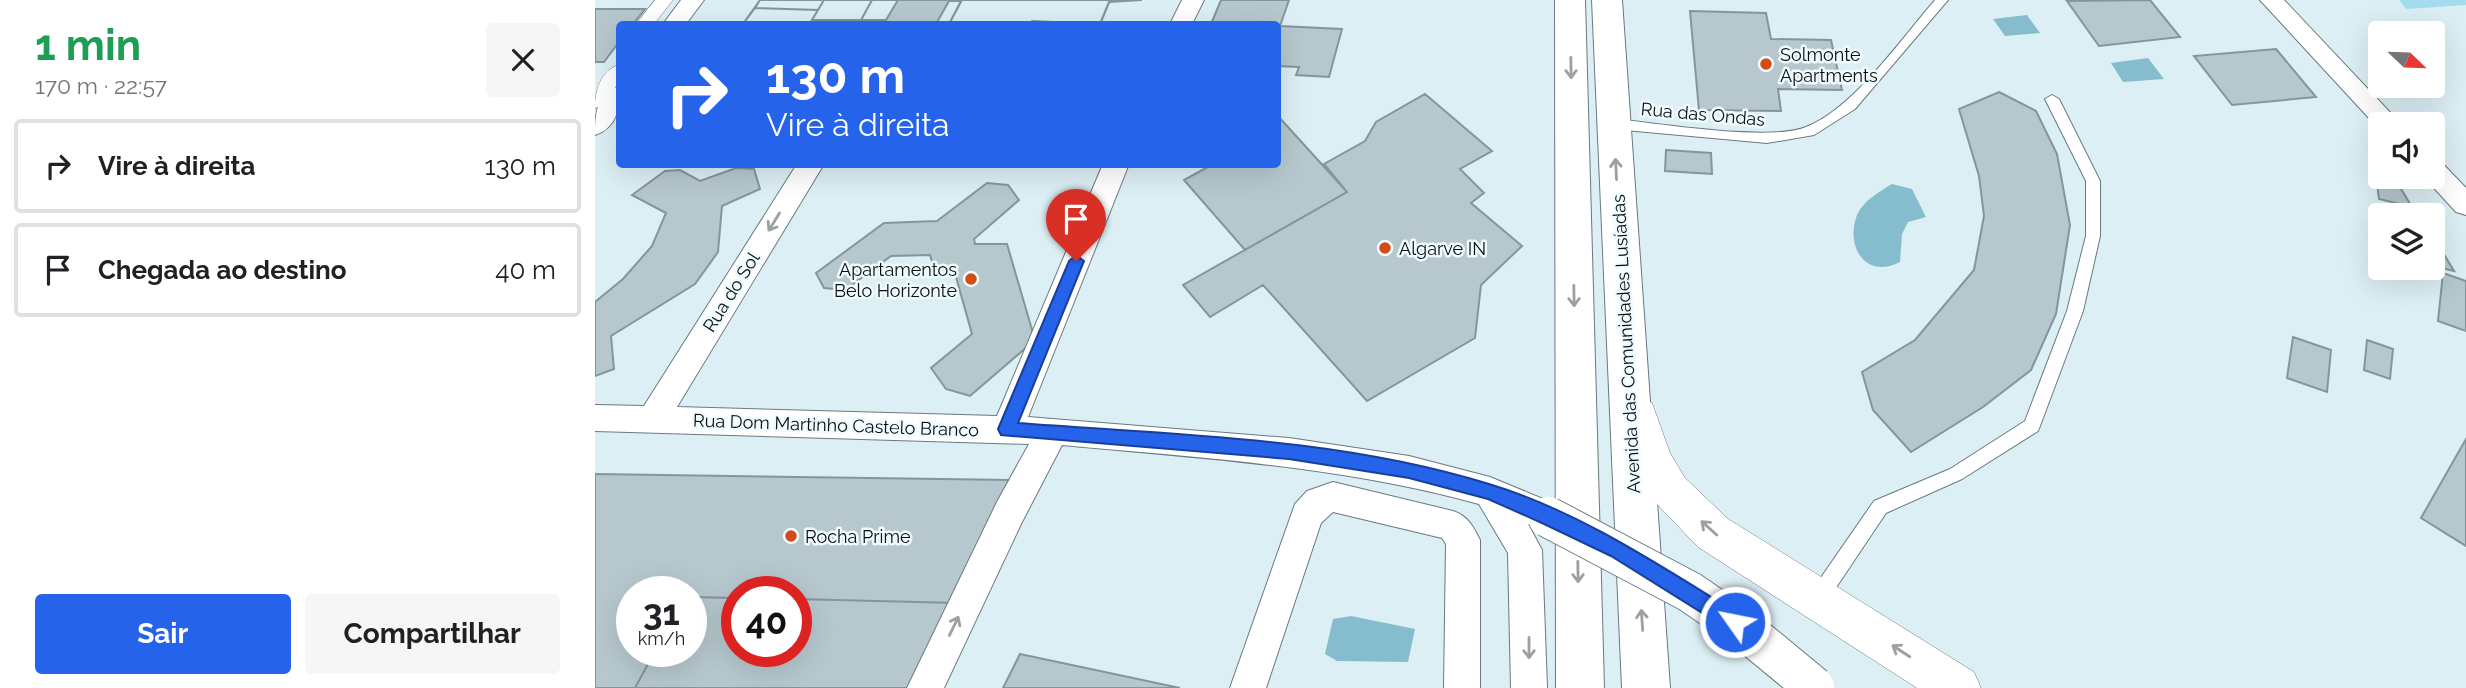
<!DOCTYPE html>
<html lang="pt">
<meta charset="utf-8">
<style>
:root{--surface:#fff;--page:#f6f6f6;--text:#202124;--muted:#757577;--line:#e0e0e0;--accent:#2563eb}
body{margin:0;font-family:Raleway,sans-serif;background:var(--page);color:var(--text);height:100vh;display:flex;flex-direction:column;font-size:26px;white-space:nowrap}
*{box-sizing:border-box;margin:0}
p{font-size:23px;color:var(--muted)}
.icon{flex:none;width:38px;height:38px;fill:none;stroke:currentColor;stroke-width:2;stroke-linecap:round;stroke-linejoin:round}
.map{position:relative;flex:1;overflow:hidden}
.panel{display:flex;flex-direction:column;background:var(--surface);width:595px}
.panel>*{flex:none}
.guide{position:absolute;left:21px;top:21px;width:665px;height:147px;border-radius:7px;box-shadow:0 7px 28px #0002;background:#2563eb;color:#fff;overflow:hidden}
.needle{width:46px;rotate:113deg}
.buttons{position:absolute;left:1773px;top:21px;display:grid;gap:14px}
.buttons a{display:grid;place-items:center;width:77px;height:77px;border-radius:7px;background:var(--surface);box-shadow:0 7px 28px #0002;font-size:35px}
.speed{position:absolute;left:21px;top:576px;display:flex;gap:14px;font-size:35px;font-weight:700;text-align:center}
.speed>*{display:grid;place-content:center;width:91px;height:91px;border-radius:50%;background:var(--surface);box-shadow:0 7px 28px #0002;line-height:1}
.speed small{font-size:18px;font-weight:400}
.speed .limit{border:10px solid #d22;background:#fff;color:#111}
.pin{position:absolute;display:grid;place-items:center;width:60px;height:60px;color:#fff;margin:-72px -30px;border-radius:50% 50% 50% 0;rotate:-45deg;box-shadow:0 0 7px #0007}
.pin .icon{rotate:45deg}
.me{position:absolute;width:77px;margin:-38px;rotate:303deg;stroke-linejoin:round;filter:drop-shadow(0 0 5px #0008)}
.turn{display:flex;align-items:center;gap:24px;height:147px;padding:0 35px;font-size:32px}
.turn .icon{width:91px;height:91px;stroke-width:2.5}
.turn b{display:block;font-size:49px;line-height:60px}
.round{display:grid;place-items:center;flex:none;width:74px;height:74px;border-radius:7px;background:var(--page)}
.headline{display:flex;align-items:center;justify-content:space-between;height:119px;padding:0 35px}
h1{font-size:42px;font-weight:700;line-height:52px;color:#1e9e55}
.button{display:flex;gap:14px;margin-top:auto;padding:14px 35px}
.button a{flex:1;height:80px;border-radius:7px;background:var(--accent);color:#fff;font-size:28px;font-weight:700;line-height:80px;text-align:center}
.button a+a{background:var(--page);color:var(--text)}
ul{padding:0;list-style:none}
li{display:flex;align-items:center;gap:21px;height:94px;margin:0 14px 10px;padding:0 21px;border:4px solid var(--line);border-radius:7px}
li div{flex:1}
li b{display:block;font-size:26px}
li em{font-style:normal}
main{display:flex;flex:1;min-height:0}
.map>svg:first-child{display:block}
.green{fill:#a6ddee}
.water{fill:#85bdce}
.building{fill:#b6c8ce;stroke:#84959b;stroke-width:2;fill-rule:evenodd}
.lines{fill:none;stroke-linecap:round;stroke-linejoin:round}
.service-casing{stroke:#697a80;stroke-width:2}
.pedestrian-casing{stroke:#697a80;stroke-width:1}
.minor-casing{stroke:#697a80;stroke-width:2}
.tertiary-casing{stroke:#697a80;stroke-width:1}
.secondary-casing{stroke:#697a80;stroke-width:2}
.service{fill:#fff;fill-rule:evenodd}
.pedestrian{fill:#fff;fill-rule:evenodd}
.minor{fill:#fff;fill-rule:evenodd}
.tertiary{fill:#fff;fill-rule:evenodd}
.secondary{fill:#fff;fill-rule:evenodd}
.tertiary-bridge-casing{stroke:#697a80;stroke-width:42;stroke-linecap:butt}
.tertiary-bridge{stroke:#fff;stroke-width:40}
.oneway{stroke:#9d9fa0}
.route{fill:#2563eb;stroke:#184099;stroke-width:2}
.poi-dot{fill:#d24c18;stroke:#effbfe;stroke-width:2.5}
.labels{text-anchor:middle;dominant-baseline:central;stroke-width:5;stroke-linejoin:round;paint-order:stroke}
.poi-label{font-size:18px;fill:#090f11;stroke:#effbfe;text-anchor:start}
.street-label{font-size:18px;fill:#090f11;stroke:#effbfe}
</style>
<main>
<section class="panel">
<div class="headline"><div><h1>1 min</h1><p>170 m · 22:57</p></div><a class="round"><svg class="icon" aria-label="close" viewBox="0 0 24 24"><path d="M6 6l12 12M18 6L6 18"/></svg></a></div>
<ul>
<li><svg class="icon" aria-label="right" viewBox="0 0 24 24"><path d="M7 20v-9h11M14 6l5 5-5 5"/></svg><div><b>Vire à direita</b></div><em>130 m</em></li>
<li><svg class="icon" aria-label="arrive" viewBox="0 0 24 24"><path d="M6 21V4h12l-3 4 3 4H6"/></svg><div><b>Chegada ao destino</b></div><em>40 m</em></li>
</ul>
<div class="button"><a>Sair</a><a>Compartilhar</a></div>
</section>
<div class="map">
<svg width="1871" height="688" viewBox="0 0 1871 688">
<rect width="100%" height="100%" fill="#dceff5"/>
<!-- green -->
<path class="green" d="M 1804,0 L 1871,0 L 1871,5 L 1811,9 Z"/>
<!-- water -->
<path class="water" d="M 1432,15 L 1445,33 L 1410,36 L 1398,19 Z
M 1553,58 L 1569,79 L 1528,82 L 1516,63 Z
M 1297,184 L 1317,189 L 1331,217 L 1313,222 L 1307,234 L 1305,262 C 1272,279 1251,249 1261,218 C 1266,202 1284,192 1297,184 Z
M 756,616 L 820,629 L 813,662 L 742,661 L 730,654 L 738,619 Z"/>
<!-- building -->
<path class="building" d="M 165,0 L 547,0 L 514,2 L 505,24 L 437,21 L 435,24 L 354,24 L 366,1 L 354,1 L 341,24 L 148,24 ZM 229,0 L 277,0 L 266,20 L 217,20 Z
M 165,0 L 303,0 L 229,0 L 223,10 L 160,8 Z
M 277,0 L 303,0 L 291,20 L 266,20 Z
M 515,0 L 506,22 L 354,24 L 367,0 Z
M 626,0 L 694,0 L 685,26 L 747,29 L 734,77 L 701,75 L 704,67 L 682,66 L 682,24 L 616,24 Z
M 1555,0 L 1585,37 L 1504,46 L 1472,1 Z
M 160,8 L 223,10 L 217,20 L 291,20 L 289,24 L 148,24 Z
M 0,9 L 50,9 L 38,24 L 24,24 L 24,42 L 9,62 L 0,62 Z
M 1095,11 L 1171,13 L 1176,39 L 1236,40 L 1247,90 L 1183,89 L 1186,111 L 1104,110 Z
M 1681,49 L 1721,97 L 1637,105 L 1599,56 Z
M 1404,92 L 1441,111 L 1462,154 L 1475,225 L 1461,314 L 1436,370 L 1388,407 L 1316,452 L 1278,410 L 1267,372 L 1320,340 L 1379,270 L 1389,216 L 1384,176 L 1364,109 Z
M 830,94 L 897,151 L 865,169 L 889,193 L 876,203 L 927,246 L 886,285 L 880,338 L 772,401 L 668,285 L 615,317 L 588,285 L 752,192 L 729,164 L 770,141 L 781,122 Z
M 682,115 L 752,192 L 650,250 L 589,180 L 618,164 L 682,164 Z
M 1071,150 L 1116,153 L 1117,174 L 1070,171 Z
M 141,168 L 159,169 L 165,189 L 127,206 L 123,252 L 100,284 L 16,336 L 19,369 L 0,376 L 0,302 L 28,279 L 57,246 L 71,213 L 37,195 L 70,171 L 85,170 L 105,181 Z
M 1781,175 L 1800,179 L 1817,207 L 1784,199 Z
M 392,183 L 413,185 L 424,200 L 379,239 L 380,244 L 412,244 L 440,340 L 375,396 L 351,389 L 336,368 L 377,334 L 359,270 L 339,268 L 335,255 L 296,256 L 250,290 L 229,288 L 221,273 L 289,223 L 342,221 Z
M 1838,236 L 1859,271 L 1838,266 Z
M 1848,273 L 1871,281 L 1871,331 L 1843,321 Z
M 1698,337 L 1736,350 L 1732,392 L 1692,378 Z
M 1772,340 L 1798,349 L 1795,379 L 1769,370 Z
M 1871,439 L 1871,546 L 1826,518 Z
M 0,474 L 416,480 L 362,603 L 201,599 L 201,592 L 142,592 L 142,598 L 96,597 L 96,592 L 37,592 L 37,651 L 60,651 L 40,688 L 0,688 Z
M 96,597 L 142,598 L 142,651 L 201,651 L 201,599 L 362,603 L 315,688 L 40,688 L 60,651 L 96,651 Z
M 425,654 L 585,688 L 408,688 Z"/>
<g class="lines">
<defs>
<path id="service" d="M 1340,0 L 1353,0 L 1260,109 L 1219,135 L 1172,143 L 1019,129 L 1012,124 L 1019,119 C 1062,123 1175,142 1211,127 C 1258,109 1307,38 1340,0 Z
M 1457,95 L 1464,99 L 1505,181 L 1505,236 L 1488,311 L 1445,426 L 1443,431 L 1367,479 L 1291,513 L 1230,604 L 1223,607 L 1216,604 L 1214,598 L 1216,592 L 1279,501 L 1355,469 L 1430,421 L 1472,311 L 1491,236 L 1491,181 L 1450,99 Z"/>
<path id="pedestrian" d="M 60,0 L 78,0 L 59,24 L 41,24 Z
M 24,65 C 25,81 18,103 0,108 C 0,92 5,70 24,65 Z"/>
<path id="minor" d="M 86,0 L 109,0 L 91,24 L 68,24 Z
M 587,0 L 609,0 L 597,24 L 575,24 Z
M 1665,0 L 1689,0 L 1806,124 L 1785,124 L 1785,130 Z
M 24,87 C 26,106 22,128 0,135 C 0,115 1,93 24,87 Z
M 1838,161 L 1847,163 L 1871,188 L 1871,215 L 1861,212 L 1829,177 L 1838,177 Z
M 202,164 L 229,164 L 82,407 L 402,416 L 508,164 L 534,164 L 433,417 L 694,438 L 814,456 L 895,477 L 965,506 L 970,517 L 965,528 L 953,532 L 933,524 L 947,550 L 952,688 L 916,688 L 913,553 L 884,504 C 748,466 607,458 467,445 L 426,524 L 349,688 L 312,688 L 402,502 L 434,444 L 0,431 L 0,405 L 49,406 Z
M 738,482 L 858,511 C 873,516 878,526 885,540 L 885,688 L 849,688 L 851,544 L 847,538 L 738,512 L 726,523 L 671,688 L 635,688 L 700,504 L 712,491 Z"/>
<path id="tertiary" d="M 1043,398 L 1057,403 L 1075,453 L 1090,478 L 1133,519 L 1379,672 L 1386,688 L 1322,688 L 1103,547 L 1062,504 L 1037,459 L 1024,415 L 1029,403 Z"/>
<path id="secondary" d="M 960,0 L 990,0 L 1009,688 L 961,688 Z
M 997,0 L 1027,0 L 1075,688 L 1027,688 Z"/>
</defs>
<!-- service casing -->
<use href="#service" class="service-casing"/>
<!-- pedestrian casing -->
<use href="#pedestrian" class="pedestrian-casing"/>
<!-- minor casing -->
<use href="#minor" class="minor-casing"/>
<!-- tertiary casing -->
<use href="#tertiary" class="tertiary-casing"/>
<!-- secondary casing -->
<use href="#secondary" class="secondary-casing"/>
<!-- service -->
<use href="#service" class="service"/>
<!-- pedestrian -->
<use href="#pedestrian" class="pedestrian"/>
<!-- minor -->
<use href="#minor" class="minor"/>
<!-- tertiary -->
<use href="#tertiary" class="tertiary"/>
<!-- secondary -->
<use href="#secondary" class="secondary"/>
<defs>
<path id="tertiary-bridge" d="M 953,517 L 1095,592 L 1150,630 L 1219,687"/>
</defs>
<!-- tertiary-bridge casing -->
<use href="#tertiary-bridge" class="tertiary-bridge-casing"/>
<!-- tertiary-bridge -->
<use href="#tertiary-bridge" class="tertiary-bridge"/>
</g>
<!-- one-way arrows -->
<defs><path id="oneway-shaft" d="M-6 0H5M1.5-3L5.5 0L1.5 3" fill="none" stroke-width="1.6" stroke-linecap="round" stroke-linejoin="round" transform="scale(1.75)"/></defs>
<g class="oneway">
<use href="#oneway-shaft" transform="translate(976 68) rotate(89)"/>
<use href="#oneway-shaft" transform="translate(1021 169) rotate(-93)"/>
<use href="#oneway-shaft" transform="translate(179 222) rotate(122)"/>
<use href="#oneway-shaft" transform="translate(979 296) rotate(89)"/>
<use href="#oneway-shaft" transform="translate(1114 528) rotate(-138)"/>
<use href="#oneway-shaft" transform="translate(983 572) rotate(89)"/>
<use href="#oneway-shaft" transform="translate(1047 620) rotate(-94)"/>
<use href="#oneway-shaft" transform="translate(359 626) rotate(-64)"/>
<use href="#oneway-shaft" transform="translate(934 648) rotate(90)"/>
<use href="#oneway-shaft" transform="translate(1306 651) rotate(-147)"/>
</g>
<!-- route -->
<path class="route" d="M 481,255 L 489,261 L 423,423 C 580,435 742,437 894,484 C 984,511 1067,567 1147,616 L 1149,622 L 1147,629 L 1140,632 L 1133,629 L 1016,556 L 947,523 L 893,499 L 814,478 L 694,459 L 406,435 L 403,429 L 474,261 Z"/>
<!-- markers -->
<g class="poi-dot">
<circle cx="1171" cy="64" r="7"/>
<circle cx="790" cy="248" r="7"/>
<circle cx="376" cy="279" r="7"/>
<circle cx="196" cy="536" r="7"/>
</g>
<g class="labels">
<!-- poi labels -->
<g class="poi-label">
<text x="1185" y="54">Solmonte<tspan x="1185" dy="21">Apartments</tspan></text>
<text x="804" y="248">Algarve IN</text>
<text x="362" y="269" text-anchor="end">Apartamentos<tspan x="362" dy="21">Belo Horizonte</tspan></text>
<text x="210" y="536">Rocha Prime</text>
</g>
<!-- street labels -->
<g class="street-label">
<text transform="translate(1108 114) rotate(5)">Rua das Ondas</text>
<text transform="translate(136 292) rotate(-58)">Rua do Sol</text>
<text transform="translate(1031 344) rotate(-93)">Avenida das Comunidades Lusíadas</text>
<text transform="translate(241 425) rotate(2)">Rua Dom Martinho Castelo Branco</text>
</g>
</g>
</svg>
<div class="buttons">
<a><svg class="needle" viewBox="-14 -14 28 28"><path d="M0-13l5 13h-10z" fill="#e53935"/><path d="M0 13l5-13h-10z" fill="#757577"/></svg></a>
<a><svg class="icon" aria-label="sound" viewBox="0 0 24 24"><path d="M4 9h4l5-4v14l-5-4H4zM17 9q2 3 0 6"/></svg></a>
<a><svg class="icon" aria-label="layers" viewBox="0 0 24 24"><path d="M12 4l9 5-9 5-9-5zM3 14l9 5 9-5"/></svg></a>
</div>
<div class="speed"><div>31<small>km/h</small></div><div class="limit">40</div></div>
<div class="pin" style="left:481px;top:261px;background:#d93025"><svg class="icon" aria-label="arrive" viewBox="0 0 24 24"><path d="M6 21V4h12l-3 4 3 4H6"/></svg></div>
<svg class="me" style="left:1140px;top:622px" viewBox="-20 -20 40 40"><circle r="17" fill="#2563eb" stroke="#fff" stroke-width="3"/><path d="M0-11L8 9 0 5-8 9z" fill="#fff"/></svg>
<div class="guide">
<div class="turn"><svg class="icon" aria-label="right" viewBox="0 0 24 24"><path d="M7 20v-9h11M14 6l5 5-5 5"/></svg><div><b>130 m</b>Vire à direita</div></div>
</div>
</div>
</main>
